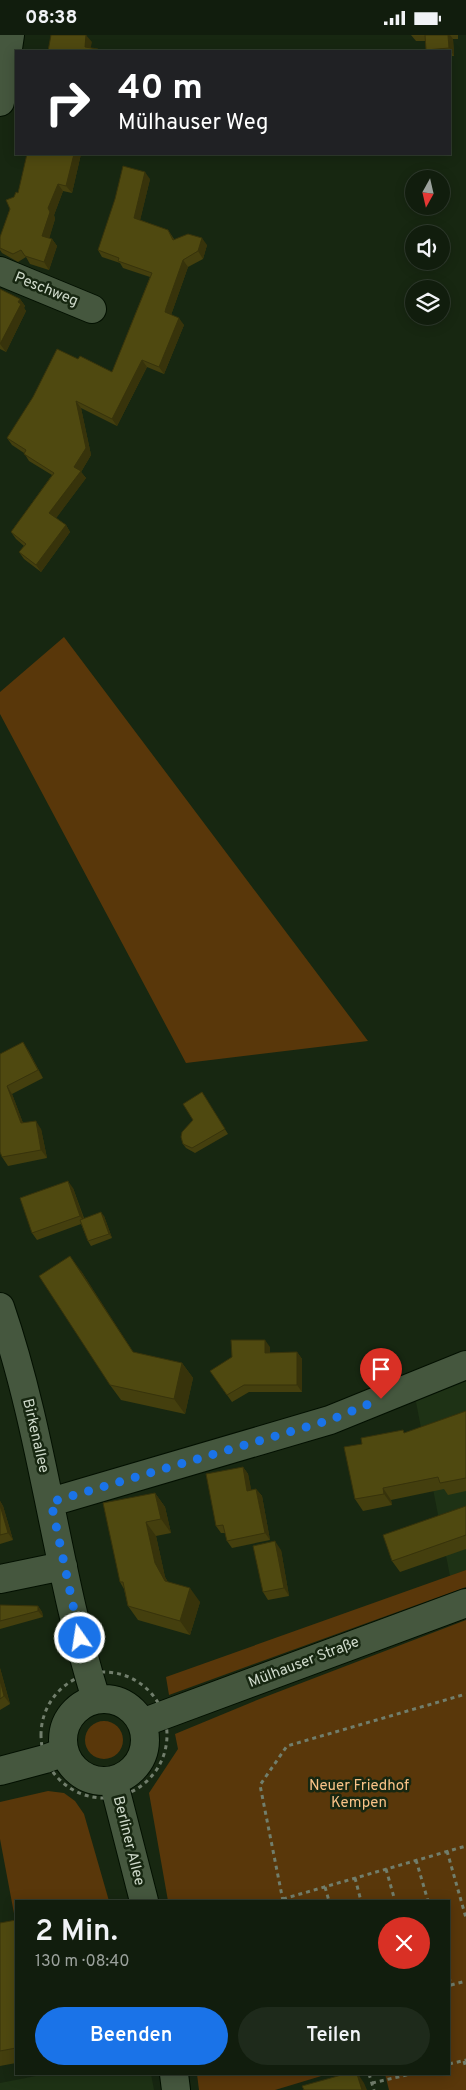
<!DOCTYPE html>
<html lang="de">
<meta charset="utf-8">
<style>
:root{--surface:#111d0d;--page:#1e2a1b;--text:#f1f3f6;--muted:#9ca29d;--line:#303b2e;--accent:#1a73e8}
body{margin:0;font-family:Overpass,sans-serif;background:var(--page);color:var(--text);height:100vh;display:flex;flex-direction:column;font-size:19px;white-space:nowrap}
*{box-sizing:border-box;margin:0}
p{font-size:16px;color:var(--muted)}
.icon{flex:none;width:28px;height:28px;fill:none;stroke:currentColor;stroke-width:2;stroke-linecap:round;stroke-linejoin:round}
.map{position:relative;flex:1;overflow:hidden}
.side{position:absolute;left:15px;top:1865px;width:435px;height:175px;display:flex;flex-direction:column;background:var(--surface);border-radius:0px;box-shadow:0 2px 12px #0003,0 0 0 1px var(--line)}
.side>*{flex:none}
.top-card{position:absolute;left:15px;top:15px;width:436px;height:105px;border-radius:0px;box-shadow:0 2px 12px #0003,0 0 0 1px var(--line);background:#202124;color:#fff;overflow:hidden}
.needle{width:32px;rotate:188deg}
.fabs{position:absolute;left:405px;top:135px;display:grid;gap:10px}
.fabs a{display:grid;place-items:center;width:45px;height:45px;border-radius:50%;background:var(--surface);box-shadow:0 2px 12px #0003,0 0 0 1px var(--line);font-size:25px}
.pin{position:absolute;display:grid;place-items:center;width:42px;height:42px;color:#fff;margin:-51px -21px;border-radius:50% 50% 50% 0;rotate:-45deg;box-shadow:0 0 5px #0007}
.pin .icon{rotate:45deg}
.me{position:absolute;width:55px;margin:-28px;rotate:347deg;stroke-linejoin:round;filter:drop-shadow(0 0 4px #0008)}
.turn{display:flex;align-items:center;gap:18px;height:105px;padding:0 20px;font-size:22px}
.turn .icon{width:65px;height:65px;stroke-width:2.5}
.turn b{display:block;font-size:35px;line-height:42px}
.round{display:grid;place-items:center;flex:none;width:52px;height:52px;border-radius:26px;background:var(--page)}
.overview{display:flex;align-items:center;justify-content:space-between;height:85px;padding:0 20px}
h1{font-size:30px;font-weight:600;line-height:38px}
.button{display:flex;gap:10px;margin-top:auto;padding:10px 20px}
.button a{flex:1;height:58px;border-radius:30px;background:var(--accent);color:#fff;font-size:20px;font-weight:600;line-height:58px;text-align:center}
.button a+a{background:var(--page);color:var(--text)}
.status{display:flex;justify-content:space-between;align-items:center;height:35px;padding:0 25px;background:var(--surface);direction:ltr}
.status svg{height:14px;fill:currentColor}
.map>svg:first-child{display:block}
.built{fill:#1e3215}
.green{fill:#59370a}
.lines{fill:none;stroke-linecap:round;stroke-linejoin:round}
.minor-casing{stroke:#031000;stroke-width:30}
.path{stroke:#717e6c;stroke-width:3;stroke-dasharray:4 4;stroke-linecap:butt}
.minor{stroke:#45573e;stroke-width:28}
.wall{fill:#443f0e}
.shaded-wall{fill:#37330b}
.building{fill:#4f4910;stroke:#37330b}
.route{stroke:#1a73e8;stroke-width:9;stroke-dasharray:0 16.2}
.labels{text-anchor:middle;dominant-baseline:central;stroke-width:5;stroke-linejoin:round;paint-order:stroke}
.street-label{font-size:15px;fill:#cfdacb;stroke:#172711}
.park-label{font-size:15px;fill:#f9c287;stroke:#172711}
</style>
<div class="status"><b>08:38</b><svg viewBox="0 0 49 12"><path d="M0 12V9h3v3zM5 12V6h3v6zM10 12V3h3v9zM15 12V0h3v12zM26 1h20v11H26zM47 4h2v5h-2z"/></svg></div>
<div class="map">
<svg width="466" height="2055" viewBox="0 0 466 2055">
<rect width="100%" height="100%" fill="#172711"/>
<!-- built -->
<path class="built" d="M 466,1342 L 466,1535 L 450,1541 L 415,1362 Z
M 46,2039 L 151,2039 L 154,2055 L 0,2055 L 0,2048 Z"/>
<!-- green -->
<path class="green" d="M 64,602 L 368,1006 L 186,1028 L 0,679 L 0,657 Z
M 466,1535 L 466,1552 L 169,1660 L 166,1642 Z
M 466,1585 L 466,2055 L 389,2055 L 385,2039 L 449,2039 L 449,1866 L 168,1866 L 149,1758 L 178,1714 L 175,1699 L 257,1665 Z
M85 1705a19 19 0 1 1 38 0a19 19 0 1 1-38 0Z
M 48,1756 L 64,1758 L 75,1766 L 84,1779 L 109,1866 L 16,1866 L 16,1889 L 0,1804 L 0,1767 Z
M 197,2039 L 328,2039 L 275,2055 L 199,2055 Z"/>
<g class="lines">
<defs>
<path id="minor" d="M 0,67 L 10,0
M 0,236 L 92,274
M 0,1272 C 44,1400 56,1535 96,1664
M 51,1467 L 330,1385 L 466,1330
M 0,1544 L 63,1531
M63 1705a41 41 0 1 1 82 0a41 41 0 1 1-82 0Z
M 142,1688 L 466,1568
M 0,1736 L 45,1724 L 64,1717
M 113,1745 L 144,1866
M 174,2039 L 176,2055"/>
</defs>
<!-- minor casing -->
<use href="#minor" class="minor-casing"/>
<!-- path -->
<path class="path" d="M41 1700a63 63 0 1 1 126 0a63 63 0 1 1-126 0Z
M 447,1816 L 466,1883
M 416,1825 L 428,1866
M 386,1834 L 395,1866
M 355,1843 L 361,1866
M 325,1852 L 329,1866
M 283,1864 L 466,1811
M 283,1866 L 260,1750 L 287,1711 L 466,1659
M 449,1942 L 451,1950 L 466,1946
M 464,2026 L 466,2033
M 449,2029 L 466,2025
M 369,2039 L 374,2055
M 372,2048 L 411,2039"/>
<!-- minor -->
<use href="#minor" class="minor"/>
</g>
<!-- wall -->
<path class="wall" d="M 411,0 L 458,0 L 458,4 L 453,4 L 454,21 L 450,21 L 450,16 L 427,16 L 426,15 L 426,6 L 416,6 Z
M 81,119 L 72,158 L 63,156 L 54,180 L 55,184 L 49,203 L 52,204 L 57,211 L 49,235 L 30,229 L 26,222 L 18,227 L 2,218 L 0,215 L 0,202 L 14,162 L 18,158 Z
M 150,144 L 140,185 L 168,195 L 174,204 L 207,210 L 203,224 L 188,232 L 171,280 L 184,290 L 164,339 L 147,332 L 117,391 L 81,373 L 91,420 L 81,437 L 86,443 L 56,483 L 66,490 L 70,497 L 41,537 L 24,524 L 19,517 L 24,511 L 16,504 L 11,497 L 52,440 L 29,426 L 24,418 L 12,410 L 7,403 L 78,324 L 112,337 L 150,242 L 123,233 L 120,228 L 102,222 L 98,215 Z
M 0,254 L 20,264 L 25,271 L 24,273 L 26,276 L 6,317 L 0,314 Z
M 28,1015 L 43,1043 L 12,1059 L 23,1088 L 41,1094 L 47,1123 L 8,1131 L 2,1122 L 0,1019 Z
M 202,1057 L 228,1099 L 195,1118 L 186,1113 L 183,1109 L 193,1085 Z
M 73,1153 L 84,1183 L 104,1181 L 112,1203 L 91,1211 L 88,1206 L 81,1189 L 37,1205 L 32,1198 Z
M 81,1236 L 133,1317 L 182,1328 L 193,1343 L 185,1379 L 121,1365 L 110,1350 Z
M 270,1312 L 270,1318 L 297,1317 L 302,1324 L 302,1357 L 249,1357 L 232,1367 L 210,1336 Z
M 466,1376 L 466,1456 L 448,1460 L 444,1454 L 391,1465 L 392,1470 L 363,1476 L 355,1464 L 362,1409 L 405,1398 Z
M 243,1432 L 248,1439 L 251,1455 L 256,1454 L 262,1461 L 270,1505 L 232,1513 L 227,1506 L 225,1498 L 221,1498 L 216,1491 Z
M 155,1458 L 165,1472 L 171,1498 L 156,1501 L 165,1542 L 168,1547 L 200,1567 L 190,1600 L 138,1585 L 128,1571 L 124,1554 L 120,1547 Z
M 0,1466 L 3,1471 L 13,1505 L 0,1509 Z
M 466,1471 L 466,1514 L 400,1537 L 392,1526 Z
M 281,1515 L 289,1561 L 268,1565 L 263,1557 Z
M 0,1570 L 38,1571 L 42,1577 L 43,1582 L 0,1594 Z
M 0,1633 L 10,1669 L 0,1675 Z
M 16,1885 L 16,2028 L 0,2031 L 0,1888 Z"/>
<!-- shaded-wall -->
<path class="shaded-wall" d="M 86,0 L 92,7 L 90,16 L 85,12 Z
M 448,0 L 450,0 L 453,4 L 454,21 L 449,13 Z
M 74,119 L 81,119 L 72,158 L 66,151 Z
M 145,137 L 150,144 L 139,190 L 134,183 Z
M 58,149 L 63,156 L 54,180 L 55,184 L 48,208 L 42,201 L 48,173 Z
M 202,203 L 207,210 L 203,224 L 198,216 Z
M 52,204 L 57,211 L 49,235 L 44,227 Z
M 183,225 L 188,232 L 171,280 L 165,277 L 166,273 Z
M 20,264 L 25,271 L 24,273 L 26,276 L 6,317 L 0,309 Z
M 179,283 L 184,290 L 164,339 L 159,332 Z
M 142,325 L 147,332 L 117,391 L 112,384 Z
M 76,366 L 81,373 L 91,420 L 81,437 L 86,443 L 54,486 L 49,478 L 74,432 Z
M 66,490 L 70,497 L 41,537 L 36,530 Z
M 23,1007 L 28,1015 L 43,1043 L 38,1035 Z
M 7,1051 L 12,1059 L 26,1096 L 21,1088 Z
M 36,1086 L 41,1094 L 47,1123 L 41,1115 Z
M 68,1146 L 73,1153 L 85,1188 L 80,1181 Z
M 101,1177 L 104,1181 L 112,1203 L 109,1199 Z
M 70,1221 L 81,1236 L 143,1332 L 133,1317 Z
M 265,1305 L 270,1312 L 270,1325 L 265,1318 Z
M 297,1317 L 302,1324 L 302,1357 L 297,1350 Z
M 182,1328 L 193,1343 L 185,1379 L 174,1364 Z
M 243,1432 L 248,1439 L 253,1463 L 247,1456 Z
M 383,1453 L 391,1465 L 392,1470 L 384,1459 Z
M 256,1454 L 262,1461 L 270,1505 L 265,1498 Z
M 155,1458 L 165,1472 L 171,1498 L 161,1484 Z
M 0,1466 L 3,1471 L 13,1505 L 8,1498 L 0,1470 Z
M 146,1487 L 156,1501 L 165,1542 L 175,1560 L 165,1546 L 155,1528 Z
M 275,1506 L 281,1515 L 289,1561 L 284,1553 Z
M 190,1553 L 200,1567 L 190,1600 L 180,1586 Z
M 38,1571 L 42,1577 L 43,1582 L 38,1576 Z
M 0,1633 L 10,1669 L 4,1661 L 0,1645 Z
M 357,2039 L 358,2039 L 364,2048 L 367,2055 L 362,2055 Z"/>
<!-- building -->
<path class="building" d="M 51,0 L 86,0 L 85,12 L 98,14 L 98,16 L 48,16 Z
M 425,0 L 448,0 L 449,13 L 426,15 Z
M 27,119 L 74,119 L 66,151 L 58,149 L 48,173 L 50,177 L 42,201 L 52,204 L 44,227 L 25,221 L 21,215 L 13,219 L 0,213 L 0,202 L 10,174 L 6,165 L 14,162 L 16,157 L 18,158 Z
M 123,131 L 145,137 L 134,183 L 168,195 L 173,205 L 188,199 L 202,203 L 198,216 L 183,225 L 166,273 L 165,277 L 179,283 L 159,332 L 142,325 L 112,384 L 76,366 L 86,413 L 74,432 L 81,436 L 49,478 L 66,490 L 36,530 L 19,517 L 26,509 L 11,497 L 54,438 L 24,419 L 26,415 L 7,403 L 33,362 L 57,314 L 78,324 L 80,321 L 112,337 L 152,238 L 118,226 L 119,223 L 98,215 L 115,164 Z
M 0,254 L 20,264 L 18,267 L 21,269 L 0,309 Z
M 23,1007 L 38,1035 L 7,1051 L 21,1088 L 36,1086 L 41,1115 L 2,1122 L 0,1117 L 0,1019 Z
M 202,1057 L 225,1094 L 192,1113 L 183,1109 L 181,1102 L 182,1097 L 193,1085 L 183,1069 Z
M 68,1146 L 80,1181 L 32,1198 L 20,1163 Z
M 101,1177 L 109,1199 L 88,1206 L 80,1185 Z
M 70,1221 L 133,1317 L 182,1328 L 174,1364 L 110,1350 L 39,1241 Z
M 231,1305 L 265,1305 L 265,1318 L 297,1317 L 297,1350 L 244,1350 L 227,1360 L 210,1336 L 232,1322 Z
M 466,1376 L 466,1443 L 440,1448 L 438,1442 L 383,1453 L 384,1459 L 355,1464 L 344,1412 L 362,1409 L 361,1403 L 403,1395 L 404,1398 Z
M 243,1432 L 247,1456 L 256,1454 L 265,1498 L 227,1506 L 223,1490 L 216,1491 L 206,1439 Z
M 155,1458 L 161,1484 L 146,1487 L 155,1528 L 165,1546 L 190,1553 L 180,1586 L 128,1571 L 123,1547 L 120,1547 L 103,1468 Z
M 0,1470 L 8,1498 L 0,1500 Z
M 466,1471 L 466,1500 L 392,1526 L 383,1500 Z
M 275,1506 L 284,1553 L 263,1557 L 253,1511 Z
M 0,1570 L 38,1571 L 38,1576 L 0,1586 Z
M 0,1645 L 4,1661 L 0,1664 Z
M 16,1885 L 16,2013 L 0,2016 L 0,1888 Z
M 345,2039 L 357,2039 L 362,2055 L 304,2055 L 302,2051 Z"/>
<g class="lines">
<!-- route -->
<path class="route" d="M 80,1603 L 51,1467 L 330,1385 L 381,1364"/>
</g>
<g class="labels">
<!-- street labels -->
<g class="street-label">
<text transform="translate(46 255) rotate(22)">Peschweg</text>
<text transform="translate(35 1401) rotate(77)">Birkenallee</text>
<text transform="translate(304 1628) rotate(-21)">Mülhauser Straße</text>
<text transform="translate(128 1806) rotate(76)">Berliner Allee</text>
</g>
<!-- park labels -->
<g class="park-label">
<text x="359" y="1751">Neuer Friedhof<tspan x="359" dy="17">Kempen</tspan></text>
</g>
</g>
</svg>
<div class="fabs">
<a><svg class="needle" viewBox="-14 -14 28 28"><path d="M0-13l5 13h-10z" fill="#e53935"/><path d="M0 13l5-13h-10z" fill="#9ca29d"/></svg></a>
<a><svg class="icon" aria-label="sound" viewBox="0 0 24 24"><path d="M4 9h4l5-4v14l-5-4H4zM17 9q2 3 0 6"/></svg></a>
<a><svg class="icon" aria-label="layers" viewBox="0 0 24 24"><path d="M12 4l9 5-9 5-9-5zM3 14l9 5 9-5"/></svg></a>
</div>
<div class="pin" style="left:381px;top:1364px;background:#d93025"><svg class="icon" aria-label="arrive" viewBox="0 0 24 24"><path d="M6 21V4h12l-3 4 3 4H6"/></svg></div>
<svg class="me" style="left:80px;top:1603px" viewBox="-20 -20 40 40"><circle r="17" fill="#1a73e8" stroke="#fff" stroke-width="3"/><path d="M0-11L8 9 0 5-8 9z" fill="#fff"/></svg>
<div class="top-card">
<div class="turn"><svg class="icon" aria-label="right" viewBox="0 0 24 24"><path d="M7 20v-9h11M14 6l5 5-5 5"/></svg><div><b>40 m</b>Mülhauser Weg</div></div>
</div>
<section class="side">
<div class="overview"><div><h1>2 Min.</h1><p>130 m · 08:40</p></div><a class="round" style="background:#d93025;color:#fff"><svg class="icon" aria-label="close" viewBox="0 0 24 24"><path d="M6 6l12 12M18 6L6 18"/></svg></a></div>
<div class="button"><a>Beenden</a><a>Teilen</a></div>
</section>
</div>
